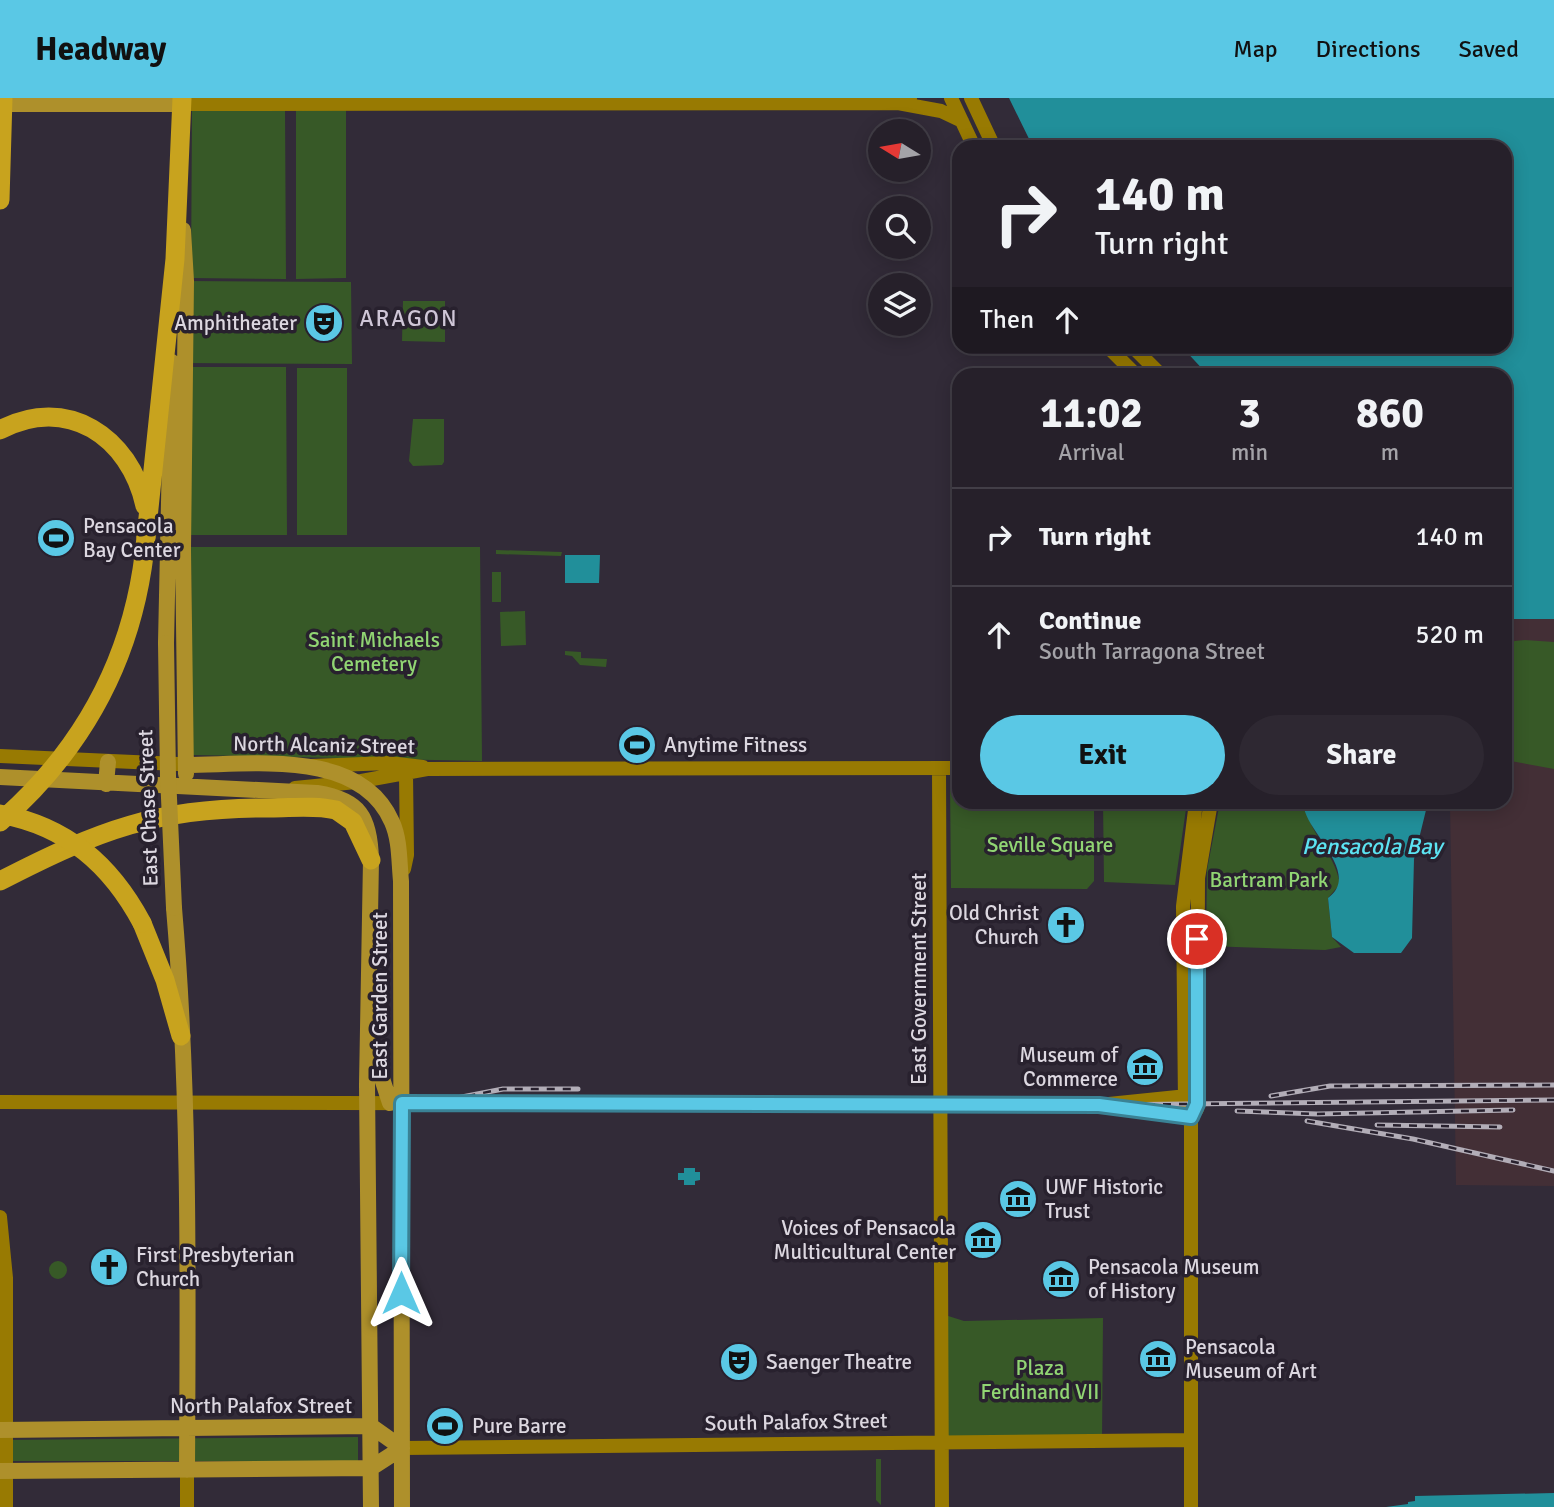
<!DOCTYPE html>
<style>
:root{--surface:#26202a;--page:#2e2832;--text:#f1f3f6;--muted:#a4a3a8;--line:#423e47;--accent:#5ac8e5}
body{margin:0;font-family:Signika,sans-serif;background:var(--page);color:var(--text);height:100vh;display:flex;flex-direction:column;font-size:26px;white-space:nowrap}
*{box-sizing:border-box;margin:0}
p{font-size:23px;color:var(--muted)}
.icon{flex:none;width:38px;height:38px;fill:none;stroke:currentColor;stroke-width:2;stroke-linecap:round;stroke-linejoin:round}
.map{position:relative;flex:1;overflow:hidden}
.drawer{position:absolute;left:952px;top:270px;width:560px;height:441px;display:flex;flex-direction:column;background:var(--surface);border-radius:21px;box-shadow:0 4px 18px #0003,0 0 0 2px var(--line)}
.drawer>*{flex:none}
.top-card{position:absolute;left:952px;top:42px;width:560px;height:214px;border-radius:21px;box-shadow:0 4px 18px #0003,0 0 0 2px var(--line);background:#26202a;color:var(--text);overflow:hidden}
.needle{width:46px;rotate:281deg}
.controls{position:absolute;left:868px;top:21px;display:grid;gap:14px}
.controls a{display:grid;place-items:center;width:63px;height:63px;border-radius:50%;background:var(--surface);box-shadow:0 4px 18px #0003,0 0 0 2px var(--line);font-size:35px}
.pin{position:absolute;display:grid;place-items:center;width:60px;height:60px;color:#fff;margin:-30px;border:4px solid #fff;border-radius:50%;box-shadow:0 2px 7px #0007}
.me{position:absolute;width:77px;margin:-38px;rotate:0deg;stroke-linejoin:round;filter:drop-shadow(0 0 5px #0008)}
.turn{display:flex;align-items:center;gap:24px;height:147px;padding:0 28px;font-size:32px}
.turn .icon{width:91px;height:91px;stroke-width:2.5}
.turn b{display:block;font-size:49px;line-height:60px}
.then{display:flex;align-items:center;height:66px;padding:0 28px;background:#0003;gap:14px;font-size:26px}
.eta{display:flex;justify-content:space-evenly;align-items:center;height:119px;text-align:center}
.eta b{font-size:42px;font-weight:700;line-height:49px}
.action{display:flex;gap:14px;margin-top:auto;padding:14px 28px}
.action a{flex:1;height:80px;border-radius:42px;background:var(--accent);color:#111;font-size:28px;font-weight:700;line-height:80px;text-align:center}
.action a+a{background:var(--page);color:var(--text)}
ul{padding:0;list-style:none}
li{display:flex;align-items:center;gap:21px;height:98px;padding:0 28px;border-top:2px solid var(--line)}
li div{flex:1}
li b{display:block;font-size:26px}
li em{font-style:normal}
header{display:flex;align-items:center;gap:42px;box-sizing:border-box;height:98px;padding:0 35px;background:var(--accent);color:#111}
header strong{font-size:33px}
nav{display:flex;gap:38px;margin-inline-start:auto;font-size:24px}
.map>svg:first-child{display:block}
.industrial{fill:#432f36}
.green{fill:#375927}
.water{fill:#218f9a}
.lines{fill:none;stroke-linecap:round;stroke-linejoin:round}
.secondary{stroke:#987a02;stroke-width:14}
.primary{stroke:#ae902b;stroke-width:16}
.highway{stroke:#c8a31e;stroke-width:19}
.rail-casing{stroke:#b2adb7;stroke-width:5}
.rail{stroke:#28212e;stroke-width:2.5;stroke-dasharray:8;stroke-linecap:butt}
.primary-bridge{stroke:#ae902b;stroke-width:16}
.highway-bridge{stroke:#c8a31e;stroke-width:19}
.route-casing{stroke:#3a8295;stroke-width:18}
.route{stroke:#5ac8e5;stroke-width:12}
.labels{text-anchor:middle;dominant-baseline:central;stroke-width:7;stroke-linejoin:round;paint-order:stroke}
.poi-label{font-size:21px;fill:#dcd7e0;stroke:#28212e;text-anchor:start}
.park-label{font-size:21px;fill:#91d573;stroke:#28212e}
.street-label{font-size:21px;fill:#dcd7e0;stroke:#28212e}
.neighbourhood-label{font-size:23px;letter-spacing:2px;fill:#cfc6d7;stroke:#28212e}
.water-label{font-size:23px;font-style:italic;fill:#5ce3f2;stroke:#28212e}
</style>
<header>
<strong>Headway</strong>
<nav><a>Map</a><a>Directions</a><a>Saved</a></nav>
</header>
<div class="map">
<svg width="1554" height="1409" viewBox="0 0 1554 1409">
<rect width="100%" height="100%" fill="#322b38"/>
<!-- industrial -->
<path class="industrial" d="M 1505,521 L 1554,521 L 1554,1088 L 1456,1087 L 1450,704 L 1505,704 Z"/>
<!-- green -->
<path class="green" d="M 346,10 L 346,180 L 296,181 L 296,11 Z
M 192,11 L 285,11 L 286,181 L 191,180 Z
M 186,183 L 351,184 L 352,266 L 185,265 Z
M 403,203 L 445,203 L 445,244 L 402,243 Z
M 190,269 L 286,269 L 287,437 L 189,437 Z
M 297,270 L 347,270 L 347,437 L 297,437 Z
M 413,321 L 444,321 L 444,364 L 442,367 L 413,368 L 409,363 Z
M 191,449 L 480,449 L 482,663 L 192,657 Z
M 496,452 L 562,454 L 561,458 L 496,456 Z
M 492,474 L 501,474 L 501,504 L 492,504 Z
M 525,513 L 526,547 L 501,548 L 500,514 Z
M 1525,542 L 1554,544 L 1554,671 L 1505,662 L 1505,544 Z
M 565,553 L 581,554 L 581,560 L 607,561 L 606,569 L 580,567 L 572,558 L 565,557 Z
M 959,683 L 959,704 L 1094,704 L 1094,783 L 1087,791 L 951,790 L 950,684 Z
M 1103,704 L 1187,704 L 1175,787 L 1104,784 Z
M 1220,704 L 1311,704 L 1306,706 C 1308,736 1334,752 1340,786 L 1328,800 L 1332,839 L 1341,849 L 1325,852 L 1206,848 L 1207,772 Z
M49 1172a9 9 0 1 1 18 0a9 9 0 1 1-18 0Z
M 942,1216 L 964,1223 L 1103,1220 L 1102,1343 L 942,1343 Z
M 358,1339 L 358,1363 L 0,1363 L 0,1342 Z
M 876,1361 L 881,1361 L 881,1407 L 876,1402 Z"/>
<!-- water -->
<path class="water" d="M 1009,0 L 1554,0 L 1554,521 L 1505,521 L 1505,276 L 1207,276 L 1182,249 L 1505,248 L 1505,49 L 1033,49 Z
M 565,457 L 600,457 L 599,485 L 565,485 Z
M 1311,704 L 1428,704 L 1414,761 L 1412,840 L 1401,855 L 1354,855 L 1332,839 L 1328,800 C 1361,776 1309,736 1304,710 Z
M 684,1070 L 695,1070 L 695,1074 L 700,1074 L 700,1082 L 695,1083 L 695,1087 L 684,1087 L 684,1082 L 678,1082 L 678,1075 L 684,1075 Z
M 1554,1395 L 1554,1409 L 1386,1409 L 1408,1406 L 1408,1404 L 1415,1403 L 1415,1398 Z"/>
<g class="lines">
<!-- secondary -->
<path class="secondary" d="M 951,0 L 974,49
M 971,0 L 994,49
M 898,5 L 941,13 L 962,23
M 182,6 L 897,5 L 910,0
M 1107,248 L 1135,276
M 1132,248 L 1160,276
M 0,658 L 178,666
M 311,668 L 389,665 L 423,669
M 939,670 L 942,1409
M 295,690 L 356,684 L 427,671 L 959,670
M 404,771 L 407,757 L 406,676
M 0,1004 L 1040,1007 L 1099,1007 L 1197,997
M 1185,1006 L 1183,808 L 1196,704
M 1121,1010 L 1191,1019
M 1191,1019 L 1197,1011 L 1198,780 L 1211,704
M 0,1119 L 6,1180 L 6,1409
M 402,1350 L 1191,1342
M 187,1372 L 187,1409
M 1191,1409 L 1191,1019"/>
<!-- primary -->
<path class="primary" d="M 0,6 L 182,6
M 183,132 L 186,183 L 183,451 L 186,676
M 166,545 L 172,264
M 186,667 C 252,667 360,650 392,724 C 400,742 399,763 401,783 L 402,1409
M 0,679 L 317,695 C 360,702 370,719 371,762 L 367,987 L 371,1409
M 106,686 L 108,664
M 174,810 C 190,997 188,1185 187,1372
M 374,956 L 390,1005
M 0,1332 L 371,1328 L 402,1350
M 0,1373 L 371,1370 L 402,1350"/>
<!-- highway -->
<path class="highway" d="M 0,102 L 3,0
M 0,332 C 67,296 130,339 145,408
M 146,439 L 175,161 L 182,0
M 0,783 C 99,732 158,709 271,710 C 292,710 315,707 336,712 L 353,724 L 371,762
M 142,825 L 165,882 L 181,938"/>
<defs>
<path id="rail" d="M 1271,998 L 1330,988 L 1554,987
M 436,1004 L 503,991 L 578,991
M 1099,1007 L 1554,1002
M 1237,1013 L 1317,1016 L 1513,1012
M 1307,1023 L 1413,1041 L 1554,1073
M 1377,1027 L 1500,1029"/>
</defs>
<!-- rail casing -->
<use href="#rail" class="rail-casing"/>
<!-- rail -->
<use href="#rail" class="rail"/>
<!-- primary-bridge -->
<path class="primary-bridge" d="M 166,545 L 168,678 L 174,810"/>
<!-- highway-bridge -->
<path class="highway-bridge" d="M 0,716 C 67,728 111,767 142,825
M 0,724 C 87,648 136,554 146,439"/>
</g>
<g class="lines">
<defs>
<path id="route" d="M 401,1195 L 402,1005 L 1099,1007 L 1191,1019 L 1197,1006 L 1197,841"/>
</defs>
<!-- route casing -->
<use href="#route" class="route-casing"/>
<!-- route -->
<use href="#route" class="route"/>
</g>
<!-- icons -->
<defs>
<symbol id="theatre-disc" viewBox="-11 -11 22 22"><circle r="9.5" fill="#5ac8e5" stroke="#28212e"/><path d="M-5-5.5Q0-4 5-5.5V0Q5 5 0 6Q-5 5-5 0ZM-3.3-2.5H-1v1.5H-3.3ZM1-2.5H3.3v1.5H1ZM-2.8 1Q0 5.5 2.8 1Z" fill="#111"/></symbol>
<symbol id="stadium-disc" viewBox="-11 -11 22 22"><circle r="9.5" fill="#5ac8e5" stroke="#28212e"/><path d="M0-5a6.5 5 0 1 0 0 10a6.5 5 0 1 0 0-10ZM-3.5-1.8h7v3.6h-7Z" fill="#111"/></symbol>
<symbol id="church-disc" viewBox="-11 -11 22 22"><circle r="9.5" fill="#5ac8e5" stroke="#28212e"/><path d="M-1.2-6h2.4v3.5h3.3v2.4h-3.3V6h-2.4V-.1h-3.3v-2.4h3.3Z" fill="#111"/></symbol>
<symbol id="museum-disc" viewBox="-11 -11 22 22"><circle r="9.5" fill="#5ac8e5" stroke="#28212e"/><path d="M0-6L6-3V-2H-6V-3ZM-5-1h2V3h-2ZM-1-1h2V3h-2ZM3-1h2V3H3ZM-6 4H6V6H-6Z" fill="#111"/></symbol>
</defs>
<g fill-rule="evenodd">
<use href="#theatre-disc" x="302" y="203" width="44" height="44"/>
<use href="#stadium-disc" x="34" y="418" width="44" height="44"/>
<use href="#stadium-disc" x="615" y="625" width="44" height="44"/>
<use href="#church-disc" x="1044" y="805" width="44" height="44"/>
<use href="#museum-disc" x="1123" y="947" width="44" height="44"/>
<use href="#museum-disc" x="996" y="1079" width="44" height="44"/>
<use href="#museum-disc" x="961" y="1120" width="44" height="44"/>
<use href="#church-disc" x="87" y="1147" width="44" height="44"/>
<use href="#museum-disc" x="1039" y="1159" width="44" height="44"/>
<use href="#museum-disc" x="1136" y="1239" width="44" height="44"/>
<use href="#theatre-disc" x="717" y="1242" width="44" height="44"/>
<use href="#stadium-disc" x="423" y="1306" width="44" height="44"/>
</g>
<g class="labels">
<!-- poi labels -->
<g class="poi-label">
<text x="297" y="225" text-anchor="end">Amphitheater</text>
<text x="83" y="428">Pensacola<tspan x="83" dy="24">Bay Center</tspan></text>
<text x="664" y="647">Anytime Fitness</text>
<text x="1039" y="815" text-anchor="end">Old Christ<tspan x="1039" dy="24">Church</tspan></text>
<text x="1118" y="957" text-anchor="end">Museum of<tspan x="1118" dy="24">Commerce</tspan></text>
<text x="1045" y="1089">UWF Historic<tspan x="1045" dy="24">Trust</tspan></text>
<text x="956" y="1130" text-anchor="end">Voices of Pensacola<tspan x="956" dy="24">Multicultural Center</tspan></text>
<text x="136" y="1157">First Presbyterian<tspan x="136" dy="24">Church</tspan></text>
<text x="1088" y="1169">Pensacola Museum<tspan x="1088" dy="24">of History</tspan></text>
<text x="1185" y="1249">Pensacola<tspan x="1185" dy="24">Museum of Art</tspan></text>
<text x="766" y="1264">Saenger Theatre</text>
<text x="472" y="1328">Pure Barre</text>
</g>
<!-- park labels -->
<g class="park-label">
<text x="374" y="542">Saint Michaels<tspan x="374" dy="24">Cemetery</tspan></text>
<text x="1050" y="747">Seville Square</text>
<text x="1269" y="782">Bartram Park</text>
<text x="1040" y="1270">Plaza<tspan x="1040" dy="24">Ferdinand VII</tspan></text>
</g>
<!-- street labels -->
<g class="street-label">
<text transform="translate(324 647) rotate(1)">North Alcaniz Street</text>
<text transform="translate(148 710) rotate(-92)">East Chase Street</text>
<text transform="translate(919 881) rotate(-90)">East Government Street</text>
<text transform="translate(380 898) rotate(-90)">East Garden Street</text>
<text x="261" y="1308">North Palafox Street</text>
<text transform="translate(796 1324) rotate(-1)">South Palafox Street</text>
</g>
<!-- neighbourhood labels -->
<g class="neighbourhood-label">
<text x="409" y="220">ARAGON</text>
</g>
<!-- water labels -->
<g class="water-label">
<text x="1372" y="748">Pensacola Bay</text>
</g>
</g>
</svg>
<div class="controls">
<a><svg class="needle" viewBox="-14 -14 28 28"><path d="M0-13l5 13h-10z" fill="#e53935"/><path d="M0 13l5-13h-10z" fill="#a4a3a8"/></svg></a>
<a><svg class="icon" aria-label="search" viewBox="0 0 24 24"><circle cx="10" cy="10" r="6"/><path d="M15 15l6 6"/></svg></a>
<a><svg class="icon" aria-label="layers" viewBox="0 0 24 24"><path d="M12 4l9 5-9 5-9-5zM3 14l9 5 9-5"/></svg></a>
</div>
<div class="pin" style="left:1197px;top:841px;background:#d93025"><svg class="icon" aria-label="arrive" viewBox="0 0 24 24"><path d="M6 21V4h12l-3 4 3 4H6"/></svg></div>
<svg class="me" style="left:401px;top:1195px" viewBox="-20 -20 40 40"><path d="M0-17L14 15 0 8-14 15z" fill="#5ac8e5" stroke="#fff" stroke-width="4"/></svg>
<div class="top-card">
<div class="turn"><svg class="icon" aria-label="right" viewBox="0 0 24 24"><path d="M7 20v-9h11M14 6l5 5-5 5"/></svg><div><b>140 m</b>Turn right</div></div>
<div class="then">Then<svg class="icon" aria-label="ahead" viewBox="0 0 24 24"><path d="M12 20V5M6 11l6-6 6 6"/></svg></div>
</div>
<section class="drawer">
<div class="eta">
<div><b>11:02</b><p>Arrival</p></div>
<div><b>3</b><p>min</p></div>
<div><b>860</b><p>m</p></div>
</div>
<ul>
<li><svg class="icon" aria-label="right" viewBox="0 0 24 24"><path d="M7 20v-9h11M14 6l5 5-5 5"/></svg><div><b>Turn right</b></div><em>140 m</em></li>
<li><svg class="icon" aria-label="ahead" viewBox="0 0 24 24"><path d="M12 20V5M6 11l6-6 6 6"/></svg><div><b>Continue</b><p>South Tarragona Street</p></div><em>520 m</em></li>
</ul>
<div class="action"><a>Exit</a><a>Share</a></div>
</section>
</div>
